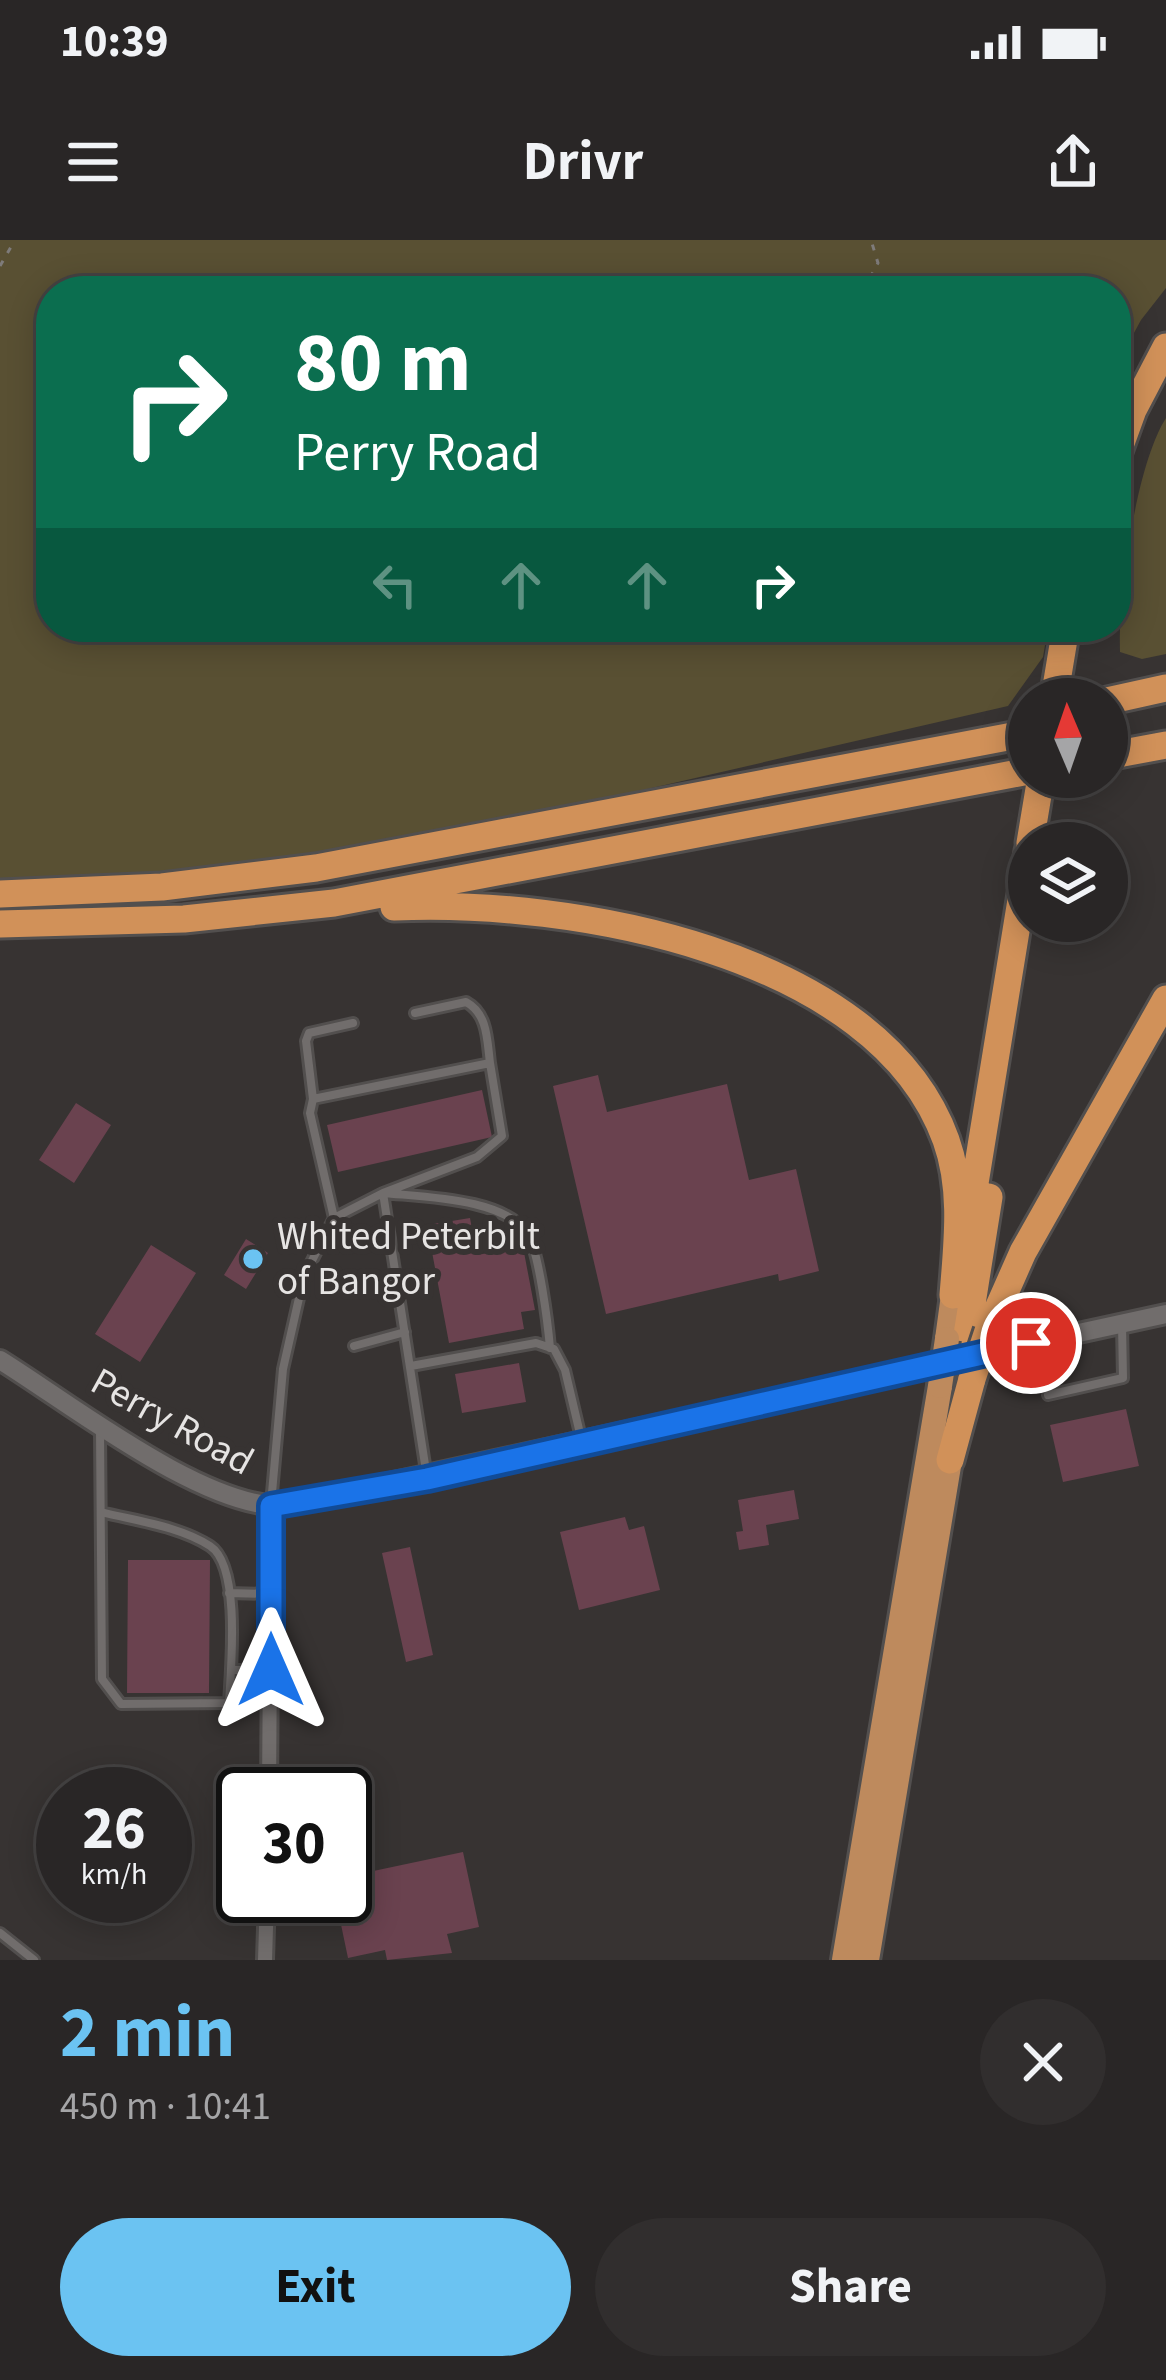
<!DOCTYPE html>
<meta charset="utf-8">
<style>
:root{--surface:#292626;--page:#312e2e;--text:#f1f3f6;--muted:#a5a5a7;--line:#454343;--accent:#6bc3f2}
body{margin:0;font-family:"Source Sans 3",sans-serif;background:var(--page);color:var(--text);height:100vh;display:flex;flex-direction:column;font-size:45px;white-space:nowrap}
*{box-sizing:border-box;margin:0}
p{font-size:39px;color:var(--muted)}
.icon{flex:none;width:66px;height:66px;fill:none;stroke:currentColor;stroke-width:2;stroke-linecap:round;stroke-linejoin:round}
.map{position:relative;height:1720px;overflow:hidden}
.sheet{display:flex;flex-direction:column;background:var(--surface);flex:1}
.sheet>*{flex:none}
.guide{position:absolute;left:36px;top:36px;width:1095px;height:366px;border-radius:48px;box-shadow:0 6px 30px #0003,0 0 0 3px var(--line);background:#0b6e4f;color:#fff;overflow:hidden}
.needle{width:78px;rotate:358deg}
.buttons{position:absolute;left:1008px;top:438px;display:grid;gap:24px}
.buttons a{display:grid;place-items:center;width:120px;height:120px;border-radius:50%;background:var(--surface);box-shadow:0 6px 30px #0003,0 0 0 3px var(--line);font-size:60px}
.speed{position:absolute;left:36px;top:1527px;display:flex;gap:24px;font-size:60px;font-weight:700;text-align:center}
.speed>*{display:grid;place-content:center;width:156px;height:156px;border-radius:50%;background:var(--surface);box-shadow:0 6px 30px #0003,0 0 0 3px var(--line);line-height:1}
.speed small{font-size:30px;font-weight:400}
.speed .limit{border:6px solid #111;border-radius:18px;background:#fff;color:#111}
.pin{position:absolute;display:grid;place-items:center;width:102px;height:102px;color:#fff;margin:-51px;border:6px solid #fff;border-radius:50%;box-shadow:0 3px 12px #0007}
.me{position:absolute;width:132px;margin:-66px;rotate:0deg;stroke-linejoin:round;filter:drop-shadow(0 0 9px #0008)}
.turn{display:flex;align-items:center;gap:42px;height:252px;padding:0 60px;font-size:54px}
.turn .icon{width:156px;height:156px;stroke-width:2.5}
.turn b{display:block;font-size:84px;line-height:102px}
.lanes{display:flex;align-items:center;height:114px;padding:0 60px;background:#0003;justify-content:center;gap:60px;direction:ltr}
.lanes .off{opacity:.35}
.round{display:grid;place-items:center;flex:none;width:126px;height:126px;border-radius:63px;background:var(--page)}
.head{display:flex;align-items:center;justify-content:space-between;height:204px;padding:0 60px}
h1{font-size:72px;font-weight:700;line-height:90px;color:var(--accent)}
.cta{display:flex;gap:24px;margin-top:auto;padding:24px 60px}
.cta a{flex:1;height:138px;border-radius:72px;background:var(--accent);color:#111;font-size:48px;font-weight:700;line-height:138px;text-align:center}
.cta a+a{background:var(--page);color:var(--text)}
.status{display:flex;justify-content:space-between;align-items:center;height:84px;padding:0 60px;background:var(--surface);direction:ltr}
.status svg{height:33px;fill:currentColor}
header{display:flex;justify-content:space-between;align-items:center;height:156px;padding:0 60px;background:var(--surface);font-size:54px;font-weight:700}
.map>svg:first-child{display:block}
.green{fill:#595033}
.building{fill:#6a424f}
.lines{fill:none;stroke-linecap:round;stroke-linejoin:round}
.service-casing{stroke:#524f4e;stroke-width:14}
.minor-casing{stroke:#524f4e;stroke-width:20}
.tertiary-casing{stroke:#524f4e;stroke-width:24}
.trunk-casing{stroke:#524f4e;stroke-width:30}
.motorway-casing{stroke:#524f4e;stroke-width:33}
.path{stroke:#7e7b7a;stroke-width:3;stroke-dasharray:6 9;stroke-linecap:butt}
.service{stroke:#716d6c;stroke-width:8}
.minor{stroke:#716d6c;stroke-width:14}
.tertiary{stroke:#716d6c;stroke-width:18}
.trunk{stroke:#be8a5d;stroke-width:24}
.motorway{stroke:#d19159;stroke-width:27}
.trunk-bridge-casing{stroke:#524f4e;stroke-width:30;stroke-linecap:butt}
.motorway-bridge-casing{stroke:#524f4e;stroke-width:33;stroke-linecap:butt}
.trunk-bridge{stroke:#be8a5d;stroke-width:24}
.motorway-bridge{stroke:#d19159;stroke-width:27}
.route-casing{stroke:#114b97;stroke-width:30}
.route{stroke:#1a73e8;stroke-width:21}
.poi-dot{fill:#6bc3f2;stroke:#373332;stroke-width:4.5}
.labels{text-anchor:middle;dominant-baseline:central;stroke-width:12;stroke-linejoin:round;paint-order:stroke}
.poi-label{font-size:39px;fill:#e6e4e3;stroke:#373332;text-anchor:start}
.street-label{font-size:39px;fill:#e6e4e3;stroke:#373332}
</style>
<div class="status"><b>10:39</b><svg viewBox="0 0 49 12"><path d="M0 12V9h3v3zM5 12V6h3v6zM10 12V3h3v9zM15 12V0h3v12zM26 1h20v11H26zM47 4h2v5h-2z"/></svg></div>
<header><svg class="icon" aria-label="menu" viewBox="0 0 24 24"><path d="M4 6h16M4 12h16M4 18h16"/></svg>Drivr<svg class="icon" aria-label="share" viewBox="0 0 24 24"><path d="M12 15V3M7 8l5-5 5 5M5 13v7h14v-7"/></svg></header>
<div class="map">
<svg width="1166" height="1720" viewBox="0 0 1166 1720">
<rect width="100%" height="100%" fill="#373332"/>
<!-- green -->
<path class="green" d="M 0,0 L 1166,0 L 1166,48 L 1141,80 L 1116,126 L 1116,51 L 51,51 L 51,387 L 1048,387 L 1043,417 L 1008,466 L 443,596 C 297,621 148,637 0,641 Z
M 1166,178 L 1166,414 L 1142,419 L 1120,412 C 1118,355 1136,225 1166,178 Z"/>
<!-- building -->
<path class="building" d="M 598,835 L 607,872 L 727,844 L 749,940 L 796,929 L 819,1031 L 779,1041 L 778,1034 L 606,1074 L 553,846 Z
M 482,850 L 492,897 L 338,932 L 327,885 Z
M 76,863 L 111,885 L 74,943 L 39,920 Z
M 470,978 L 477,1015 L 523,1007 L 535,1070 L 521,1072 L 524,1089 L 449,1103 L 427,985 Z
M 246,999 L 268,1013 L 246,1049 L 224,1035 Z
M 151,1005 L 196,1033 L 140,1122 L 95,1094 Z
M 519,1123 L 526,1162 L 462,1173 L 455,1134 Z
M 1126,1169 L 1139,1226 L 1063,1242 L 1050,1185 Z
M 794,1250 L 799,1279 L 766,1285 L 769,1305 L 739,1310 L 736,1292 L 743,1291 L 738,1260 Z
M 625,1277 L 629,1290 L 644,1286 L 660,1350 L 579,1370 L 560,1292 Z
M 410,1307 L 433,1415 L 406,1422 L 382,1313 Z
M 128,1320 L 210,1320 L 209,1453 L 127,1453 Z
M 463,1612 L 479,1687 L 447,1694 L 452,1713 L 387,1720 L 385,1710 L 348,1718 L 335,1656 L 345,1656 L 345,1637 Z"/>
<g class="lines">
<defs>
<path id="service" d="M 415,773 L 466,762 C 488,774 487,800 490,823
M 313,859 L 306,801 L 309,793 L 353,783
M 384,953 C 422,957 507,958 528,995 C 539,1012 548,1085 550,1108
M 334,978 L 310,873 L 313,859 L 490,823 L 502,896 L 477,917 L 383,953
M 354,1106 L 405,1092
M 411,1126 L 536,1103 L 554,1109 L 565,1130 L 582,1202
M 1048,1155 L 1123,1138 L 1122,1084
M 100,1190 L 102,1439 L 121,1464 L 229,1463 C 231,1428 241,1326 210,1306 C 179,1286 136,1281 101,1272
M 271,1264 L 283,1129 L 304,1036 L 334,978 L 383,953 L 426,1231
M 229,1353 L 270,1354
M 231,1430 L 271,1430
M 0,1693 L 34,1720"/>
<path id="minor" d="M 269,1554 L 271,1266
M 265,1720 L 267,1656"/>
<path id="tertiary" d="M 0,1120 C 71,1164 203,1268 284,1266 L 1166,1074"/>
<path id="trunk" d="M 947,1099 L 953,1055
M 844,1720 L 940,1146
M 867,1720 L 950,1220"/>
<path id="motorway" d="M 1116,217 L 1133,170 L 1166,107
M 1054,459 L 1066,387
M 1107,461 L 1166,448
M 1107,516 L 1166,505
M 1030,603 L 1041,537
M 0,654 L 162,647 L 316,628 L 1029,493
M 394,667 C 568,659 878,711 946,900 C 964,950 957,1004 953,1055
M 0,684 L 184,679 L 334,663 L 1029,531
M 969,980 L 1029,611
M 988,1091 L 1023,1012 L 1166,759
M 967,1095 L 989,957
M 950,1220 L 972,1139"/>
</defs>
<!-- service casing -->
<use href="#service" class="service-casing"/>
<!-- minor casing -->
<use href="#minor" class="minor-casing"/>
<!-- tertiary casing -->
<use href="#tertiary" class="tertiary-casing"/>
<!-- trunk casing -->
<use href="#trunk" class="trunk-casing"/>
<!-- motorway casing -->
<use href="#motorway" class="motorway-casing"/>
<!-- path -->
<path class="path" d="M 0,26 L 15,0
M 779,48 L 780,51
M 863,51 L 878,23 L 871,0"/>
<!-- service -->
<use href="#service" class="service"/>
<!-- minor -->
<use href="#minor" class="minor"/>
<!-- tertiary -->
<use href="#tertiary" class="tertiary"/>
<!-- trunk -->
<use href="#trunk" class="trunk"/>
<!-- motorway -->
<use href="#motorway" class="motorway"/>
<defs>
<path id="trunk-bridge" d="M 940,1146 L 947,1099"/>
<path id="motorway-bridge" d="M 972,1139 L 988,1091"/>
</defs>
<!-- trunk-bridge casing -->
<use href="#trunk-bridge" class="trunk-bridge-casing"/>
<!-- motorway-bridge casing -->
<use href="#motorway-bridge" class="motorway-bridge-casing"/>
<!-- trunk-bridge -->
<use href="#trunk-bridge" class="trunk-bridge"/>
<!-- motorway-bridge -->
<use href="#motorway-bridge" class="motorway-bridge"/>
</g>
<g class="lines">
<defs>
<path id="route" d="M 271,1430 L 271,1266 L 427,1239 L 1031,1103"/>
</defs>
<!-- route casing -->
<use href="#route" class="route-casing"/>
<!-- route -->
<use href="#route" class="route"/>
</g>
<!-- markers -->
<circle class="poi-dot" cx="253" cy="1019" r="12"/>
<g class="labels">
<!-- poi labels -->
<g class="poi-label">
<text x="277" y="997">Whited Peterbilt<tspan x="277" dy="45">of Bangor</tspan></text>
</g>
<!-- street labels -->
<g class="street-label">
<text transform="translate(172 1182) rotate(29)">Perry Road</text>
</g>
</g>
</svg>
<div class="buttons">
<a><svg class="needle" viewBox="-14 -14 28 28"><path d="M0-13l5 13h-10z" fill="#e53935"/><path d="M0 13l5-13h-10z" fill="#a5a5a7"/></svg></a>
<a><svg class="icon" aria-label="layers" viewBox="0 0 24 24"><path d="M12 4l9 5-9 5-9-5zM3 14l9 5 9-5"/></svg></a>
</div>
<div class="speed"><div>26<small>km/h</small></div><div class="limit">30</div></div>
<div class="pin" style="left:1031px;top:1103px;background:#d93025"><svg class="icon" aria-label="arrive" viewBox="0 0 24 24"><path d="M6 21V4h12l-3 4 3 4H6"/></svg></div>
<svg class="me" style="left:271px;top:1430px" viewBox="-20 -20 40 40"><path d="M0-17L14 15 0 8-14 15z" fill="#1a73e8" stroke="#fff" stroke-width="4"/></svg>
<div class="guide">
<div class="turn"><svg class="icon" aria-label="right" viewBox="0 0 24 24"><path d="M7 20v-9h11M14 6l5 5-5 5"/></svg><div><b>80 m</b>Perry Road</div></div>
<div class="lanes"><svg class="icon off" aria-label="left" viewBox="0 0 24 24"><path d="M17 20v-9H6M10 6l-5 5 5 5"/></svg><svg class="icon off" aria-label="ahead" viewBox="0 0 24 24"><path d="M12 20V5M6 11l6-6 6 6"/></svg><svg class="icon off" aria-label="ahead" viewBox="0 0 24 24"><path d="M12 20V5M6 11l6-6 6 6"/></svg><svg class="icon" aria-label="right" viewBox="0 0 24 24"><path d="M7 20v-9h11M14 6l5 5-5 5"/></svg></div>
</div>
</div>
<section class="sheet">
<div class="head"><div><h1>2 min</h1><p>450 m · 10:41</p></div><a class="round"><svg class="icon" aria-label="close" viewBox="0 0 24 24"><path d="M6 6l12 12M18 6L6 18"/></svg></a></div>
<div class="cta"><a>Exit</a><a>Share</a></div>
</section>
